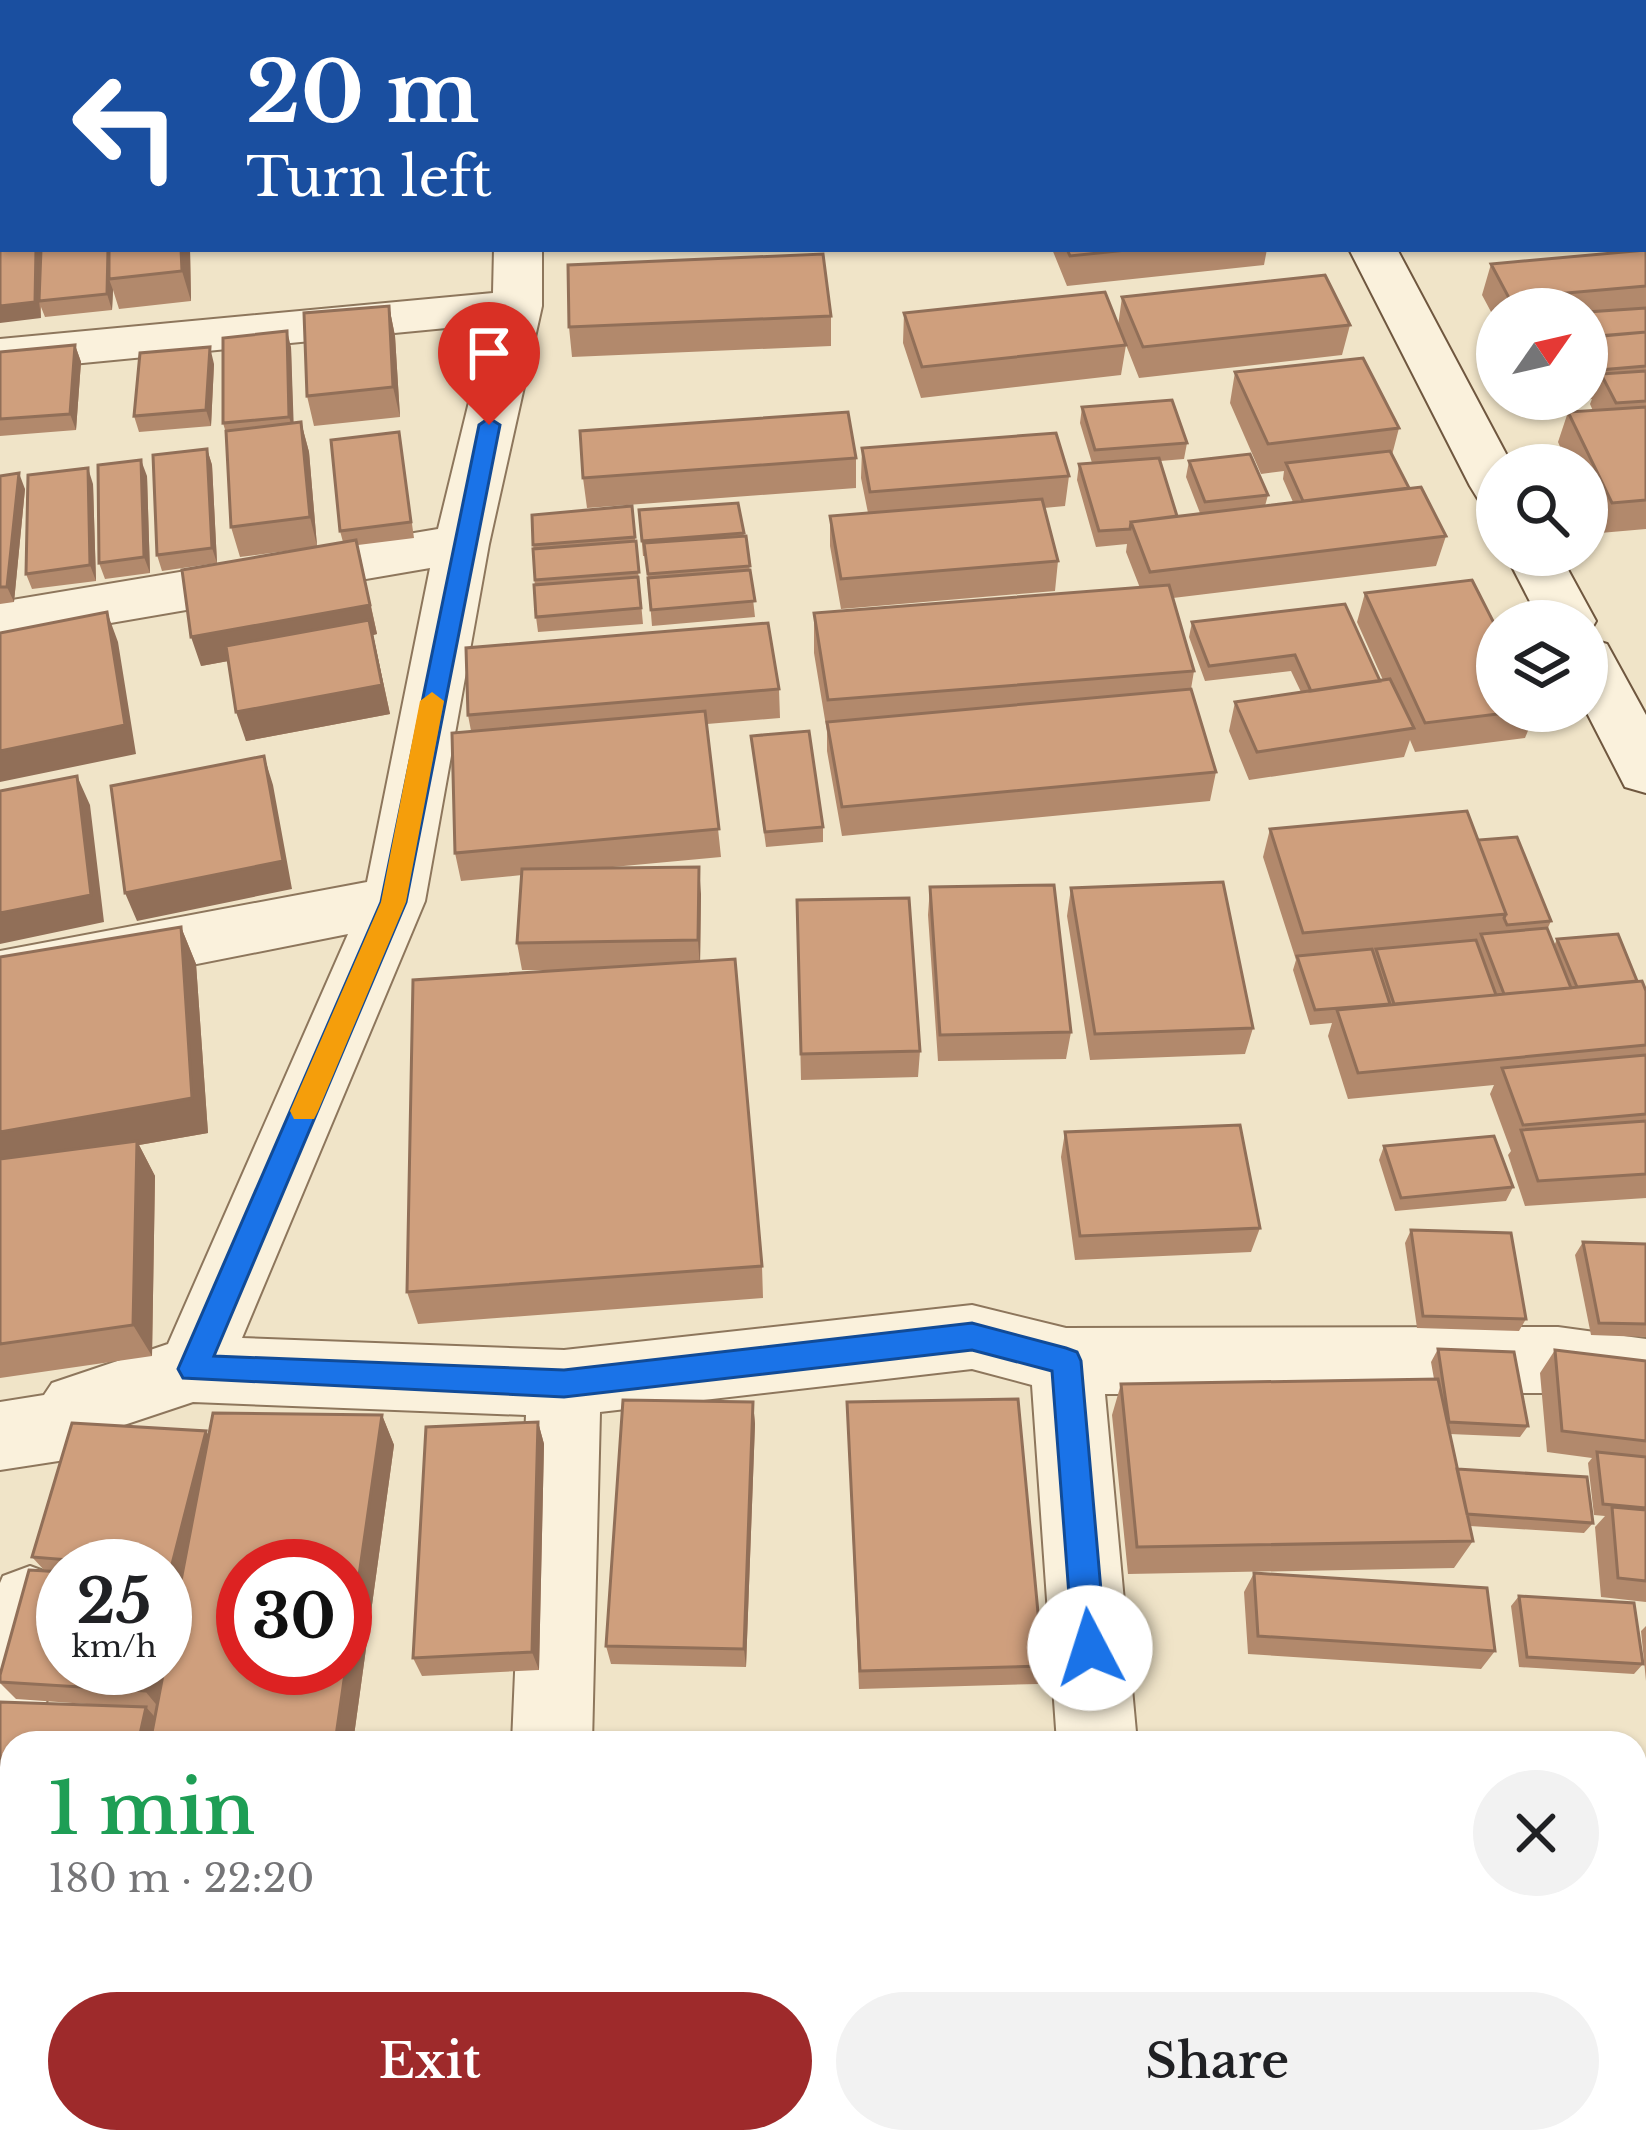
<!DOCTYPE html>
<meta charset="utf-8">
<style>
:root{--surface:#fff;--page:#f2f2f2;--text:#202124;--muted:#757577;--accent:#9e2a2b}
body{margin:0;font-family:"Libre Baskerville",serif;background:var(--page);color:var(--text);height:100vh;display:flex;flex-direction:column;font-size:45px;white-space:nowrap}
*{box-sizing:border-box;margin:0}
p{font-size:39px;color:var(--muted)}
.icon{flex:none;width:66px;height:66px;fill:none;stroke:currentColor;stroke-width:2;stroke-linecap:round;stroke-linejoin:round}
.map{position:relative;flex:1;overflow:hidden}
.drawer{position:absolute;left:0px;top:1731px;width:1647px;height:423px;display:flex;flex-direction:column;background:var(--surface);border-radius:36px 36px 0 0;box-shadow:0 3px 9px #0004}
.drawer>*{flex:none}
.banner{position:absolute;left:0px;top:0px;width:1647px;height:252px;box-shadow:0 3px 9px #0004;background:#1a4fa0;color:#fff;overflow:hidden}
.needle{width:78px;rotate:56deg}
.controls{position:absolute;left:1476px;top:288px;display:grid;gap:24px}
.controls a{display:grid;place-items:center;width:132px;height:132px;border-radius:50%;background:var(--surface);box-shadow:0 3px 9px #0004;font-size:60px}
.speed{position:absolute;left:36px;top:1539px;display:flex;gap:24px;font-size:60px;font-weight:700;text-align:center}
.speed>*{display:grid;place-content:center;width:156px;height:156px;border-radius:50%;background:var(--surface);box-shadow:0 3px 9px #0004;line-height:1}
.speed small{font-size:30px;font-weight:400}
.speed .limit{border:18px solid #d22;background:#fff;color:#111}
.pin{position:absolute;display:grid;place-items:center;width:102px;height:102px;color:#fff;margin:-123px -51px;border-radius:50% 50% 50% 0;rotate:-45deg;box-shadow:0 0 12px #0007}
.pin .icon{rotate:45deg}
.me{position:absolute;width:132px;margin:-66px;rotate:355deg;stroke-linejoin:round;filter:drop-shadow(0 0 9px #0008)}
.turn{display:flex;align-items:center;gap:42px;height:252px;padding:0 48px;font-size:54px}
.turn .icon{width:156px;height:156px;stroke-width:2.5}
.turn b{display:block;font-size:84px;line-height:102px}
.round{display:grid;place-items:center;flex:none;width:126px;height:126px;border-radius:63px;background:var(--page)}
.overview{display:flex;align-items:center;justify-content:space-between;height:204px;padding:0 48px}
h1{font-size:72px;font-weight:600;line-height:90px;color:#1e9e55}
.action{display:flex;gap:24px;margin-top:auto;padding:24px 48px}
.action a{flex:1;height:138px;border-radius:72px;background:var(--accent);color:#fff;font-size:48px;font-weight:600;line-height:138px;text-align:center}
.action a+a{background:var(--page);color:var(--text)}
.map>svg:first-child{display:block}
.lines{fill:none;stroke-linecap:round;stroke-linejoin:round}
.street-casing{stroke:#8d765c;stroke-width:4}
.secondary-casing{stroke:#6f573f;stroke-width:4}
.street{fill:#faf1dc;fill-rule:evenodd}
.secondary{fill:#faf1dc;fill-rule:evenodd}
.wall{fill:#b2896c;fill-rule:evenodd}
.shaded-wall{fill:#916f58}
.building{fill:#cf9f7d;stroke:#916f58;stroke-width:3;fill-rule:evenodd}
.route{fill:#1a73e8;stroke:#114b97;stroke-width:3}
.slow{fill:#f59e0b}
</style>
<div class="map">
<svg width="1646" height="2152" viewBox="0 0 1646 2152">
<rect width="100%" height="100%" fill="#f0e4c8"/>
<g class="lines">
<defs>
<path id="street" d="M 497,0 L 541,0 L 541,3 L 497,3 Z
M 494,249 L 542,249 L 542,306 L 489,544 L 425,901 L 242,1338 L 564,1350 L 972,1305 L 1066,1328 L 1558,1327 L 1646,1339 L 1646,1405 L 1558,1393 L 1105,1394 L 1137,1743 L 1057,1743 L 1032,1385 L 972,1369 L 600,1412 L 592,1743 L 512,1743 L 526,1415 L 193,1402 L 103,1432 L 91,1450 L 65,1460 L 0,1470 L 0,1402 L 44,1395 L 52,1383 L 168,1344 L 348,934 L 0,1003 L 0,951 L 367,882 L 430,568 L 0,642 L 0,602 L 438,529 L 488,324 L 0,371 L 0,339 L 493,293 Z
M 30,1566 L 57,1576 C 75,1617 48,1702 32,1743 L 12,1743 L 12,1758 L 0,1763 L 0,1583 L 3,1576 Z
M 495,2142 L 583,2142 L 583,2152 L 495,2152 Z
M 1086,2142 L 1174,2142 L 1174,2152 L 1086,2152 Z"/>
<path id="secondary" d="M 1232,0 L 1276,0 L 1277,3 L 1233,3 Z
M 1349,249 L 1397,249 L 1512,465 L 1497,465 L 1497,504 L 1478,499 L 1470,486 Z
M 1506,555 L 1560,555 L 1596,621 L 1588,635 L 1587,621 L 1540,621 Z
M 1587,638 L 1607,644 L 1646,715 L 1646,793 L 1625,787 L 1586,711 Z"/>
</defs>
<!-- street casing -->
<use href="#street" class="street-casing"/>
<!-- secondary casing -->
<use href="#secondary" class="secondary-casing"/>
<!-- street -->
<use href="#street" class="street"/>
<!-- secondary -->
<use href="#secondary" class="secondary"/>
</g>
<!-- wall -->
<path class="wall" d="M 0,0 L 30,0 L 30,2 L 0,4 Z
M 609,0 L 866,0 L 866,3 L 610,3 Z
M 875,0 L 1094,0 L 1096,3 L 876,3 Z
M 1644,31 L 1646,31 L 1646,179 L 1644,179 Z
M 3,249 L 190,249 L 191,301 L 119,309 L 113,290 L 112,310 L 45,317 L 41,307 L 41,318 Z
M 1052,249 L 1267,249 L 1264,265 L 1067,286 Z
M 1646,250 L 1646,529 L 1600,533 L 1587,505 L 1587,465 L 1568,465 L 1558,442 L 1568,412 L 1593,411 L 1590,404 L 1592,399 L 1566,402 L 1565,399 L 1587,399 L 1587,309 L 1497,309 L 1497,323 L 1482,295 L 1491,264 Z
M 1122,297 L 1350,325 L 1342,355 L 1139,378 L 1126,345 L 1121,375 L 921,398 L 903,343 L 904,313 L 1118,326 Z
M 389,306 L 395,336 L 400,417 L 314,426 L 307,396 Z
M 831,316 L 831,346 L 572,357 L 569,327 Z
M 75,345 L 81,362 L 76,430 L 0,436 L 0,352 Z
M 291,347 L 293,423 L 301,422 L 309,452 L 317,546 L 343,542 L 340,531 L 399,432 L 414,538 L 358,545 L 377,634 L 373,635 L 390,714 L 246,741 L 228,661 L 201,666 L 316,547 L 240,557 L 231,527 L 226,433 L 223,423 Z
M 214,364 L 211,426 L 139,432 L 134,416 Z
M 1235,372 L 1399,428 L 1392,455 L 1409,488 L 1446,536 L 1436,566 L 1173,598 L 1194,671 L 1191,689 L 1216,772 L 1210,801 L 842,836 L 827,751 L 827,732 L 814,653 L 814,613 L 1140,588 L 1126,552 L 1127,544 L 1096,547 L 1077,480 L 1079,464 L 1092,463 L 1080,423 L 1082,407 L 1187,443 L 1184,459 L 1160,461 L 1177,516 L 1200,513 L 1186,477 L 1189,461 L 1268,495 L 1265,506 L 1293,502 L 1283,479 L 1284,471 L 1261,474 L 1230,403 Z
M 862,448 L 1069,476 L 1065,506 L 1044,508 L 1058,561 L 1055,591 L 841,609 L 830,546 L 830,516 L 868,513 L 861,478 Z
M 207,449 L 212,465 L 217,563 L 162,571 L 157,555 Z
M 856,458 L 856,488 L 587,508 L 583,478 Z
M 0,476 L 25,489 L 14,602 L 0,604 Z
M 147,476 L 150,573 L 105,579 L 99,563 Z
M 93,484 L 96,581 L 32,589 L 26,574 Z
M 738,503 L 744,536 L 746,536 L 755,617 L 652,626 L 648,578 L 645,556 L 643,556 L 639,510 Z
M 632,506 L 643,624 L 538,632 L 536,617 L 532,515 Z
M 1365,593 L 1497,711 L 1536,711 L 1525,738 L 1415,752 L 1410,740 L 1404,757 L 1249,780 L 1229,731 L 1235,702 L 1301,692 L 1291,671 L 1205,681 L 1189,637 L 1192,622 L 1383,680 L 1357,622 Z
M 779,689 L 780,718 L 707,724 L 721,857 L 602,868 L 701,894 L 700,961 L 762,1266 L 763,1298 L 418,1324 L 407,1292 L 576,970 L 522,970 L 517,943 L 522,875 L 461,881 L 455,853 L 471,731 L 468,715 Z
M 751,736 L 823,827 L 823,842 L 766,847 Z
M 1270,829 L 1478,840 L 1551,921 L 1547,930 L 1554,946 L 1557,939 L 1637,981 L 1646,991 L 1646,1198 L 1525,1206 L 1508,1155 L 1511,1151 L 1490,1094 L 1494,1085 L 1348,1099 L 1328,1036 L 1332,1023 L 1310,1025 L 1293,970 L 1296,960 L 1263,857 Z
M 930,887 L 1071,1032 L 1066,1059 L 938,1061 L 928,915 Z
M 1071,888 L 1253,1028 L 1245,1054 L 1090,1060 L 1067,916 Z
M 797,900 L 920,1051 L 918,1077 L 801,1080 Z
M 181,927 L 196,964 L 208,1133 L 139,1145 L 155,1176 L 152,1356 L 0,1378 L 0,957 Z
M 1065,1132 L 1260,1228 L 1251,1252 L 1075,1260 L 1061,1157 Z
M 1384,1146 L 1513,1187 L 1506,1201 L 1395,1211 L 1379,1160 Z
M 1411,1230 L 1526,1319 L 1519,1331 L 1417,1328 L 1405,1243 Z
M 1583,1242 L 1646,1244 L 1646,1337 L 1591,1335 L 1575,1255 Z
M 1438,1349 L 1528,1426 L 1520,1437 L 1450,1434 L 1457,1469 L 1593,1523 L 1584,1533 L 1470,1526 L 1473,1541 L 1454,1568 L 1128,1574 L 1112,1415 L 1121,1384 L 1434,1379 L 1431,1362 Z
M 1555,1350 L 1646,1361 L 1646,1602 L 1601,1597 L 1595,1527 L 1605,1516 L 1594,1515 L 1588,1463 L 1592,1458 L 1547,1452 L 1540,1373 Z
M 753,1402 L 755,1424 L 746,1667 L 611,1664 L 606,1646 Z
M 847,1402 L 1043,1666 L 1038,1684 L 859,1689 Z
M 382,1415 L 394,1445 L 353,1743 L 12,1743 L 12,2001 L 0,2001 L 0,1702 L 115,1706 L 16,1699 L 0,1683 L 0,1675 L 44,1570 L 32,1557 L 206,1431 L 209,1436 ZM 63,1566 L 165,1566 L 165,1668 L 63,1668 Z
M 538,1422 L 544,1444 L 539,1670 L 422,1676 L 413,1658 Z
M 1254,1573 L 1495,1651 L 1481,1669 L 1248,1654 L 1244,1592 Z
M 1519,1596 L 1643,1664 L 1634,1674 L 1519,1667 L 1511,1606 Z
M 1646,1626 L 1646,1681 L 1641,1631 Z
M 1635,1805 L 1646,1806 L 1646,1938 L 1635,1937 Z
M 1635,1986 L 1646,1988 L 1646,2104 L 1635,2102 Z
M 499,2142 L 498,2152 L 295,2152 L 285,2146 Z
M 1038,2143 L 1032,2152 L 619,2152 Z"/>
<!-- shaded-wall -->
<path class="shaded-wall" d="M 336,0 L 455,0 L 455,3 L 336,3 Z
M 0,123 L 3,132 L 3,196 L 1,223 Z
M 36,249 L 42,249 L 39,301 L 41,318 L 0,323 L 0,306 Z
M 108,249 L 109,279 L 113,290 L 112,310 L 107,294 Z
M 181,249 L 190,249 L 191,301 L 182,271 Z
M 389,306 L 395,336 L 400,417 L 393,387 Z
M 287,331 L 291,347 L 294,433 L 289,417 Z
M 75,345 L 81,362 L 76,430 L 70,414 Z
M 210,347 L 214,364 L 211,426 L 206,410 Z
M 301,422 L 309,452 L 317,546 L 310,517 Z
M 207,449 L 212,465 L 217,563 L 212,548 Z
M 141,460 L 147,476 L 150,573 L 144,557 Z
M 88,468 L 93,484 L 96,581 L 90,565 Z
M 19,473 L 25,489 L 14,602 L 7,587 Z
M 356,540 L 377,634 L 373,635 L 390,714 L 246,741 L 236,712 L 372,635 L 201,666 L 191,637 Z
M 107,612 L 118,642 L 136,754 L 0,782 L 0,751 Z
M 264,756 L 273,785 L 292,889 L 137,921 L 125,893 Z
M 77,776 L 90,805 L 104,922 L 0,944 L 0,913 Z
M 699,867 L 701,894 L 700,968 L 698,940 Z
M 181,927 L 196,964 L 208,1133 L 139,1145 L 155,1176 L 152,1356 L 133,1325 L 0,1170 L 0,1132 Z
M 753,1402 L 755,1424 L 746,1667 L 744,1649 Z
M 382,1415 L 394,1445 L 353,1743 L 335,1743 Z
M 538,1422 L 544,1444 L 539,1670 L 532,1652 Z
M 206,1431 L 219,1453 L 185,1588 L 171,1568 Z
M 172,1579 L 186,1598 L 160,1709 L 145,1691 L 151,1668 L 165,1668 L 165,1608 Z
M 146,1707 L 161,1724 L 157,1743 L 138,1743 Z
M 246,2142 L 262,2142 L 260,2152 L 244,2152 Z
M 490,2142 L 499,2142 L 498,2152 L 489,2152 Z"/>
<!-- building -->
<path class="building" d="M 192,0 L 323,0 L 323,3 L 192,3 Z
M 455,0 L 508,0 L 509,3 L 456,3 Z
M 660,0 L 778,0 L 779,3 L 628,3 Z
M 938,0 L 1094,0 L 1096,3 L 940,3 Z
M 1110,0 L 1199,0 L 1200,3 L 1112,3 Z
M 1362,0 L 1547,0 L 1548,2 L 1364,3 Z
M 1547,0 L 1629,0 L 1631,3 L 1549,3 Z
M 1644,31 L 1646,31 L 1646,57 L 1644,57 Z
M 1644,75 L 1646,75 L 1646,105 L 1644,105 Z
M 1644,105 L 1646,105 L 1646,142 L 1644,139 Z
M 3,233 L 3,249 L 36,249 L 35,302 L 0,306 L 0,234 Z
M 41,249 L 108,249 L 107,294 L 39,301 Z
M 109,249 L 181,249 L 182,271 L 109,279 Z
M 1067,249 L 1136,249 L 1070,256 Z
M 1646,250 L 1646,286 L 1509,298 L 1491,264 Z
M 823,254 L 831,316 L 569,327 L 568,265 Z
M 1325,275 L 1350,325 L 1143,347 L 1122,297 Z
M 1105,292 L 1126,345 L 922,367 L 904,313 Z
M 389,306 L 393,387 L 307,396 L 304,313 Z
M 1646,308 L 1646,332 L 1593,337 L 1587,326 L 1587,312 Z
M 287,331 L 289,417 L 223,423 L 223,338 Z
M 1646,332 L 1646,366 L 1587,371 L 1587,337 Z
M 75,345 L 70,414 L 0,419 L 0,352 Z
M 210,347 L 206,410 L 134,416 L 140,353 Z
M 1363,358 L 1399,428 L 1268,444 L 1235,372 Z
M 1646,371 L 1646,401 L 1616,403 L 1601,374 Z
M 1172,400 L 1187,443 L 1095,450 L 1082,407 Z
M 1646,407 L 1646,500 L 1612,503 L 1568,412 Z
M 848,412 L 856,458 L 583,478 L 580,431 Z
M 301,422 L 310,517 L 231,527 L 226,431 Z
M 399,432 L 411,522 L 340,531 L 331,440 Z
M 1056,433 L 1069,476 L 870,492 L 862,448 Z
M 207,449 L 212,548 L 157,555 L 153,455 Z
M 1390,451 L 1409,488 L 1303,501 L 1286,463 Z
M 1250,454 L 1268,495 L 1205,502 L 1189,461 Z
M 1159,458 L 1177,516 L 1131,522 L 1130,529 L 1099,531 L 1079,464 Z
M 141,460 L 144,557 L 99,563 L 98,465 Z
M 88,468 L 90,565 L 26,574 L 28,475 Z
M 19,473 L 7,587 L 0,587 L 0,476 Z
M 1421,487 L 1446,536 L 1150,572 L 1131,522 Z
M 1042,499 L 1058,561 L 841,579 L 830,516 Z
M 738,503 L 744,533 L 642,541 L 639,510 Z
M 632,506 L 635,537 L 533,545 L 532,515 Z
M 746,536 L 750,566 L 648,574 L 644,543 Z
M 356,540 L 370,605 L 191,637 L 182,570 Z
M 636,541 L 639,572 L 535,580 L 533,549 Z
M 750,570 L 755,601 L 651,610 L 648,578 Z
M 638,577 L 641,608 L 536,617 L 534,585 Z
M 1472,580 L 1497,629 L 1497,711 L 1522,711 L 1425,723 L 1365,593 Z
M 1169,585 L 1194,671 L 828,700 L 814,613 Z
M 1345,604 L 1380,681 L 1311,691 L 1295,655 L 1209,666 L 1192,622 Z
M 107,612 L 125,725 L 0,751 L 0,633 Z
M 369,620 L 382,685 L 236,712 L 226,646 Z
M 768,623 L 779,689 L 468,715 L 466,648 Z
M 1390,679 L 1414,728 L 1257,752 L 1235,702 Z
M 1191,689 L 1216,772 L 842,807 L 827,722 Z
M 705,711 L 719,829 L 455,853 L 452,733 Z
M 809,731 L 823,827 L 765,832 L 751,736 Z
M 264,756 L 283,861 L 125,893 L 111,786 Z
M 77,776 L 91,895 L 0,913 L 0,791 Z
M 1467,811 L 1506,914 L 1303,933 L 1270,829 Z
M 1517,837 L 1551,921 L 1507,925 L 1504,918 L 1506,914 L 1478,840 Z
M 699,867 L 698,940 L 517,943 L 522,869 Z
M 1223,882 L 1253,1028 L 1095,1034 L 1071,888 Z
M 1054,885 L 1071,1032 L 940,1035 L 930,887 Z
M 909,898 L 920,1051 L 801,1054 L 797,900 Z
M 181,927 L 192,1098 L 0,1132 L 0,957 Z
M 1547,928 L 1571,988 L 1504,994 L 1481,934 Z
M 1618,934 L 1637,981 L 1577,987 L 1557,939 Z
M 1476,940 L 1496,995 L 1394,1004 L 1376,949 Z
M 1372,949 L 1390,1004 L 1315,1010 L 1297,956 Z
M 735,959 L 762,1266 L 407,1292 L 413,980 Z
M 1642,981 L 1646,991 L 1646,1045 L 1358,1073 L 1337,1010 Z
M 1646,1055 L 1646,1114 L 1523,1125 L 1502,1068 Z
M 1646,1121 L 1646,1174 L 1538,1181 L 1521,1130 Z
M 1240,1125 L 1260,1228 L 1080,1236 L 1065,1132 Z
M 1494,1136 L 1513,1187 L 1401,1198 L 1384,1146 Z
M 137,1141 L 133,1325 L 0,1344 L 0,1159 Z
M 1411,1230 L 1511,1233 L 1526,1319 L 1423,1316 Z
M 1583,1242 L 1646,1244 L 1646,1324 L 1599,1323 Z
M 1438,1349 L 1514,1352 L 1528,1426 L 1449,1422 Z
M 1555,1350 L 1646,1361 L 1646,1441 L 1562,1431 Z
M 1438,1379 L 1473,1541 L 1137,1547 L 1121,1384 Z
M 1018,1399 L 1043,1666 L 860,1671 L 847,1402 Z
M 623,1400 L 753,1402 L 744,1649 L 606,1646 Z
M 213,1413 L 382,1415 L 335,1743 L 150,1743 ZM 243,1566 L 345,1566 L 345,1668 L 243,1668 Z
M 538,1422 L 532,1652 L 413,1658 L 426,1427 Z
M 72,1423 L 206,1431 L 171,1568 L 165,1568 L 165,1566 L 142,1566 L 32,1557 Z
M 1597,1452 L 1646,1457 L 1646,1508 L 1603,1504 Z
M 1457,1469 L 1587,1477 L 1593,1523 L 1467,1514 Z
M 1612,1507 L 1646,1510 L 1646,1581 L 1618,1578 Z
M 29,1570 L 63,1572 L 63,1668 L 151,1668 L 145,1691 L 0,1682 L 0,1675 Z
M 1254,1573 L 1487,1588 L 1495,1651 L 1258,1636 Z
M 165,1578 L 172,1579 L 165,1608 Z
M 1519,1596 L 1634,1603 L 1643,1664 L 1527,1657 Z
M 0,1702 L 146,1707 L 138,1743 L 12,1743 L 12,1851 L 0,1851 Z
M 1635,1805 L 1646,1806 L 1646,1917 L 1635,1916 Z
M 0,1858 L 12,1859 L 12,1990 L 0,1990 Z
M 1635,1986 L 1646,1988 L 1646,2087 L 1635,2086 Z
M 0,2007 L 12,2008 L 12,2142 L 246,2142 L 244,2152 L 0,2152 Z
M 286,2142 L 490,2142 L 489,2152 L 415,2152 L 285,2146 Z
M 619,2142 L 1037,2142 L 1038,2143 L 619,2152 Z"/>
<!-- route -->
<path class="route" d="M 489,418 L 500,425 L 406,902 L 214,1356 L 564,1370 L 972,1323 L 1066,1348 L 1077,1352 L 1081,1361 L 1106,1648 L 1101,1659 L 1090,1663 L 1078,1659 L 1073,1648 L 1052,1371 L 972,1350 L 564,1397 L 183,1378 L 178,1369 L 381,902 L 479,425 Z"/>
<!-- slow -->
<path class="slow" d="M 432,692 L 444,701 L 406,902 L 318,1111 L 314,1119 L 294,1119 L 290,1111 L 381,902 L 420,701 Z"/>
</svg>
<div class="controls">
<a><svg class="needle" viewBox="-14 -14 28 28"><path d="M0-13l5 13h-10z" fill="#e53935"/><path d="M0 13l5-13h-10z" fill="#757577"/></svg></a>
<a><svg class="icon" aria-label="search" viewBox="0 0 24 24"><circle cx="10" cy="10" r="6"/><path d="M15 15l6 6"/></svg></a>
<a><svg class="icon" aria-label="layers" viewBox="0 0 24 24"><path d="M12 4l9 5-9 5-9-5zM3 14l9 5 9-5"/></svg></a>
</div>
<div class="speed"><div>25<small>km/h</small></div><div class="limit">30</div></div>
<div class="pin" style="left:489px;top:425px;background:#d93025"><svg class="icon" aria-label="arrive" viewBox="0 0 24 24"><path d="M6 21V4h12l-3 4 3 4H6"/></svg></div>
<svg class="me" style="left:1090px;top:1648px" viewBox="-20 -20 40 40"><circle r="19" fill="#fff"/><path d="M0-13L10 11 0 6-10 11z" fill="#1a73e8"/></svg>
<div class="banner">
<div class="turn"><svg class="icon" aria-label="left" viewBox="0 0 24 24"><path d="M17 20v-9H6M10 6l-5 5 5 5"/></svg><div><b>20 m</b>Turn left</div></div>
</div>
<section class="drawer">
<div class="overview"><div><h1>1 min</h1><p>180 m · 22:20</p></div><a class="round"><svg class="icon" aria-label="close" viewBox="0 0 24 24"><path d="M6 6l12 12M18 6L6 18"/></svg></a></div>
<div class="action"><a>Exit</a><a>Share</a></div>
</section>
</div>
